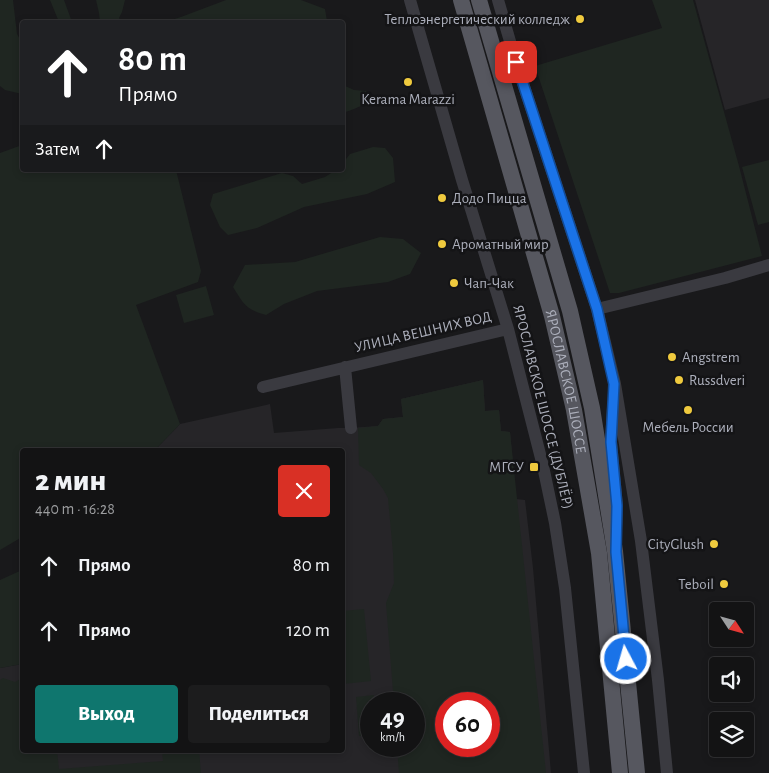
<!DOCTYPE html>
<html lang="ru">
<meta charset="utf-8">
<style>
:root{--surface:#131314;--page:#1c1c1d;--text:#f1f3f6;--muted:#9d9ea0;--line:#323234;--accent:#0f766e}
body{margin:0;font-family:"Alegreya Sans",sans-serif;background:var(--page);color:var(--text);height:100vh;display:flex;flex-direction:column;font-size:19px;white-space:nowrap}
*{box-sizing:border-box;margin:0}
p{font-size:16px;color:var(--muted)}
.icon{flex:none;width:28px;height:28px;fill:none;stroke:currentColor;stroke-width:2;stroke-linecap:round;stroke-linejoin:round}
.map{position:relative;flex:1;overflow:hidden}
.side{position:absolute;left:20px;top:448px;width:325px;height:305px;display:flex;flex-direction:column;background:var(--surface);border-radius:5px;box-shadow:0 2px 8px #0003,0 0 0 1px var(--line)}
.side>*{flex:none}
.banner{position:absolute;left:20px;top:20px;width:325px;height:152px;border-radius:5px;box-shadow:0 2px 8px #0003,0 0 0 1px var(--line);background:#202124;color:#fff;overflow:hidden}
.needle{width:32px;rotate:126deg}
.buttons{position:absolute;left:709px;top:602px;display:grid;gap:10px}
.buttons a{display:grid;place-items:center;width:45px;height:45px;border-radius:5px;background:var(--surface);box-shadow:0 2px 8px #0003,0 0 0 1px var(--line);font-size:25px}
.speed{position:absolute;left:360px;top:692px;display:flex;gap:10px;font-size:25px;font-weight:700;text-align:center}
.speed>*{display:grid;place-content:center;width:65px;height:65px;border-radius:50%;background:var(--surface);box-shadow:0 2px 8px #0003,0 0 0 1px var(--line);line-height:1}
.speed small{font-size:12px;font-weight:400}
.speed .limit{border:8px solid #d22;background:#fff;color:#111}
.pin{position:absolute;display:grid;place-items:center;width:42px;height:42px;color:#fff;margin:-21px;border-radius:10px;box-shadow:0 2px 8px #0006}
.me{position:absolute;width:55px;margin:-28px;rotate:354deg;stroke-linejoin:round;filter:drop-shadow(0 0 4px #0008)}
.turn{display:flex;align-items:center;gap:18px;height:105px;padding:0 15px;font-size:22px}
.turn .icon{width:65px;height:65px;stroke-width:2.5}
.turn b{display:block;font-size:35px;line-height:42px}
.then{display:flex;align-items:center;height:48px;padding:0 15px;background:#0003;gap:10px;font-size:19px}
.round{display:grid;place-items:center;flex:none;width:52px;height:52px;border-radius:5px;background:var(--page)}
.headline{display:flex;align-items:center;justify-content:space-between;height:85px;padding:0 15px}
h1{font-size:30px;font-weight:800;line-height:38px}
.action{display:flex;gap:10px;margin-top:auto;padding:10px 15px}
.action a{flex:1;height:58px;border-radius:5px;background:var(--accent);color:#fff;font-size:20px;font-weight:800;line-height:58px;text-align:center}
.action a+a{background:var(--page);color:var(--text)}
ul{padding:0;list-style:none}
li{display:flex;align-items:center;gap:15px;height:65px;padding:0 15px}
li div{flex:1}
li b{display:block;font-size:19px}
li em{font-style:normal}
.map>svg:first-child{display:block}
.built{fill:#262528;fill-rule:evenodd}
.green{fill:#1f2621;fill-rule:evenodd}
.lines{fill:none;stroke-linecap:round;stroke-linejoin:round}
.minor{stroke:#3a3a40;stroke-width:12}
.major{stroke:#56575f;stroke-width:16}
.route-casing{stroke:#114b97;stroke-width:12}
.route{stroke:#1a73e8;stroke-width:9}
.poi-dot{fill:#efca3e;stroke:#141416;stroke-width:2}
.labels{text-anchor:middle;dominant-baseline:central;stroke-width:5;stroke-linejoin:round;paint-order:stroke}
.poi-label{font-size:15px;fill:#acafbb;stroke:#141416;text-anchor:start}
.street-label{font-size:15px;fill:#acafbb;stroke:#141416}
</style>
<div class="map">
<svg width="769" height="773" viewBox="0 0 769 773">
<rect width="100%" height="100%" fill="#19191b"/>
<!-- built -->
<path class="built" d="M 695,0 L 769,0 L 769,98 L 725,110 Z
M 483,380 L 485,411 L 499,410 L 501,431 L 510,432 L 516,499 L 525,500 L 533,568 L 551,773 L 0,773 L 0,668 L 22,664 L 22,750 L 342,750 L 342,450 L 155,450 L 180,424 L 266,405 L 270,404 L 274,433 L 338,428 L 351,428 L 378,426 L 383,419 L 403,417 L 401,399 ZM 371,704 L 414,704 L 414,746 L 371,746 ZM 446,704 L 489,704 L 489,746 L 446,746 Z"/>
<!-- green -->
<path class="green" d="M 0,0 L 13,0 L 17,34 L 22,43 L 22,94 L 5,90 L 0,86 Z
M 50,0 L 64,0 L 72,22 L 59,22 Z
M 96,0 L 125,0 L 122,12 L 119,18 L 122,22 L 100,22 L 99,13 Z
M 226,0 L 301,0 L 325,9 L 327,21 L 322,22 L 165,22 L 181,17 Z
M 652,0 L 693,0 L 739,166 L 762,256 L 619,293 L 610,293 L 535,66 L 662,28 Z
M 343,85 L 354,90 L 366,91 L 372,101 L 354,109 L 343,113 Z
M 22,145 L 22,170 L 176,170 L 201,271 L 198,282 L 136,305 L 180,424 L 155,450 L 22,450 L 22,537 L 0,550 L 0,153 Z
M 373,147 L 385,148 L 393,158 L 395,182 L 367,194 L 304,207 L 257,228 L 228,235 L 220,227 L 210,205 L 213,194 L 282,173 L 293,176 L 302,184 L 325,177 L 336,170 L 342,170 L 343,163 L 350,154 Z
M 769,160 L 769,222 L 758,225 L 742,167 Z
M 380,237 L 403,239 L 421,253 L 410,274 L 388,282 L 317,291 L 284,304 L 266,315 C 246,310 243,303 233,287 L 245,265 L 295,262 Z
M 206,286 L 214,315 L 184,323 L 176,295 Z
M 483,380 L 485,411 L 499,410 L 501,431 L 510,432 L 546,773 L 399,773 L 397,746 L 414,746 L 414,704 L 394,704 L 386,603 L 394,583 L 393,553 L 388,498 L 383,489 L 371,473 L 359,465 L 358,428 L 378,426 L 383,419 L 403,417 L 401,399 ZM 446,704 L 489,704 L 489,746 L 446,746 Z
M 22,570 L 22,664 L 0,668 L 0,580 Z
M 364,609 L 371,681 L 343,684 L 343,611 Z
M 3,678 L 15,682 L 22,678 L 22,750 L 57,750 L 59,769 L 163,761 L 162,750 L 199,750 L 201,773 L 0,773 L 0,680 Z
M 374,695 L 374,704 L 371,704 L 371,735 L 359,736 L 356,697 Z"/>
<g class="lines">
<!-- minor -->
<path class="minor" d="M 410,0 L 462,180 L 508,329 L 543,466 L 555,523 L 565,588 L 584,773
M 498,0 L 516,62 L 597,309 L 615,384 L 641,541 L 658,680 L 667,773
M 597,309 L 725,278 L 769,265
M 345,367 L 351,428
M 263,387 L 508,329
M 613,407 L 611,442 L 617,506 L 616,529"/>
<!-- major -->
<g class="major">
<path id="s1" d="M 461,0 L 552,316 L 574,410 L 599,553 L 620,773"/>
<path d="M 479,0 L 570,311 L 592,408 L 615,551 L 637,773"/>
</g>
</g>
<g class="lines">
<defs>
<path id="route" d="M 516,62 L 597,309 L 614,384 L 611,442 L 617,506 L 616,552 L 626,659"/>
</defs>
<!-- route casing -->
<use href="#route" class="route-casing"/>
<!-- route -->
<use href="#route" class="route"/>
</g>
<!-- markers -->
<g class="poi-dot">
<circle cx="580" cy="19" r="5"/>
<circle cx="408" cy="82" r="5"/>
<circle cx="442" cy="198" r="5"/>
<circle cx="442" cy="244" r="5"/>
<circle cx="454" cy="283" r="5"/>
<circle cx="672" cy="357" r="5"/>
<circle cx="679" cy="380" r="5"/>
<circle cx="688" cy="410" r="5"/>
<rect x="529" y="462" width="10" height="10" rx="2.5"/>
<circle cx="714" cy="544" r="5"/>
<circle cx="724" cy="584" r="5"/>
</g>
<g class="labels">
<!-- poi labels -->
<g class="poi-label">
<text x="570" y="19" text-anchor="end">Теплоэнергетический колледж</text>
<text x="408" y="99" text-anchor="middle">Kerama Marazzi</text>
<text x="452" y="198">Додо Пицца</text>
<text x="452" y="244">Ароматный мир</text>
<text x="464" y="283">Чап-Чак</text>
<text x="682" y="357">Angstrem</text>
<text x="689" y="380">Russdveri</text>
<text x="688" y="427" text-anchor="middle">Мебель России</text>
<text x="524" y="467" text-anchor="end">МГСУ</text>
<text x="704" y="544" text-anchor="end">CityGlush</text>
<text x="714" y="584" text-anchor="end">Teboil</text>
</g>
<!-- street labels -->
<g class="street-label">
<text transform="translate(423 332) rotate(-13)">УЛИЦА ВЕШНИХ ВОД</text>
<text stroke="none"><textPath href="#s1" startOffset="396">ЯРОСЛАВСКОЕ ШОССЕ</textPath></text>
<text transform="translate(543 407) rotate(76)">ЯРОСЛАВСКОЕ ШОССЕ (ДУБЛЁР)</text>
</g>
</g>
</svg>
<div class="buttons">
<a><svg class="needle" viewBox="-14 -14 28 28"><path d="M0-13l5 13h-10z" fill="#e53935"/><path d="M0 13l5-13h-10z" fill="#9d9ea0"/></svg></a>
<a><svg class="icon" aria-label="sound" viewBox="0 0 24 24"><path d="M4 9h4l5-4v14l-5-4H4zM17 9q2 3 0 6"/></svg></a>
<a><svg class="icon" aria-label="layers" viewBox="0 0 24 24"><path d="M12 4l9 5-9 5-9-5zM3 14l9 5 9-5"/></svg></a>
</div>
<div class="speed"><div>49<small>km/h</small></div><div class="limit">60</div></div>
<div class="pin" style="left:516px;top:62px;background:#d93025"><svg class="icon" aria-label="arrive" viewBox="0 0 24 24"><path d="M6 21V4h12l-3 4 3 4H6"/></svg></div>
<svg class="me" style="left:626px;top:659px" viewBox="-20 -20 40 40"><circle r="17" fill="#1a73e8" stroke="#fff" stroke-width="3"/><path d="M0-11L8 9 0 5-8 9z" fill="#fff"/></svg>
<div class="banner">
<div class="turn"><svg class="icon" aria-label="ahead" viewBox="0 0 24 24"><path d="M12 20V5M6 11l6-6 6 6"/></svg><div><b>80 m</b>Прямо</div></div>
<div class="then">Затем<svg class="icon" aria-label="ahead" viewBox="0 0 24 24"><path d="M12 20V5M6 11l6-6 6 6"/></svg></div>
</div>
<section class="side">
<div class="headline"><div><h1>2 мин</h1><p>440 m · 16:28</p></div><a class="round" style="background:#d93025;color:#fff"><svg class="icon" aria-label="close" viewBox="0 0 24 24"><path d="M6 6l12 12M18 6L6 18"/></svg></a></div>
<ul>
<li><svg class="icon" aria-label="ahead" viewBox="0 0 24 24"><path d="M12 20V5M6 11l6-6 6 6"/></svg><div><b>Прямо</b></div><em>80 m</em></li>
<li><svg class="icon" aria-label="ahead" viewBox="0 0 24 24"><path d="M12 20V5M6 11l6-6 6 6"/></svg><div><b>Прямо</b></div><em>120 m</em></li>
</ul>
<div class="action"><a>Выход</a><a>Поделиться</a></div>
</section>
</div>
